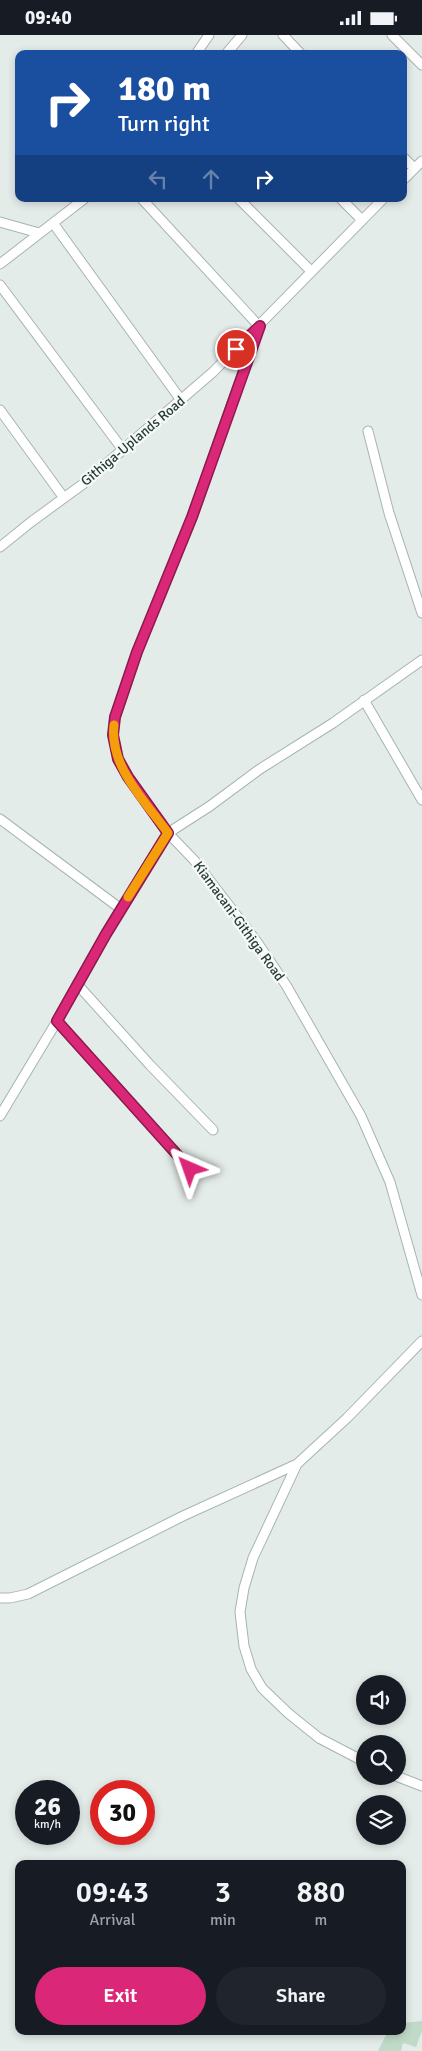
<!DOCTYPE html>
<style>
:root{--surface:#171b24;--page:#20242c;--text:#f1f3f6;--muted:#9ea1a6;--accent:#db2777}
body{margin:0;font-family:Signika,sans-serif;background:var(--page);color:var(--text);height:100vh;display:flex;flex-direction:column;font-size:19px;white-space:nowrap}
*{box-sizing:border-box;margin:0}
p{font-size:16px;color:var(--muted)}
.icon{flex:none;width:28px;height:28px;fill:none;stroke:currentColor;stroke-width:2;stroke-linecap:round;stroke-linejoin:round}
.map{position:relative;flex:1;overflow:hidden}
.details{position:absolute;left:15px;top:1825px;width:391px;height:175px;display:flex;flex-direction:column;background:var(--surface);border-radius:10px;box-shadow:0 2px 8px #0003}
.details>*{flex:none}
.guide{position:absolute;left:15px;top:15px;width:392px;height:152px;border-radius:10px;box-shadow:0 2px 8px #0003;background:#1a4fa0;color:#fff;overflow:hidden}
.tools{position:absolute;left:356px;top:1640px;display:grid;gap:10px}
.tools a{display:grid;place-items:center;width:50px;height:50px;border-radius:50%;background:var(--surface);box-shadow:0 2px 8px #0003;font-size:25px}
.speed{position:absolute;left:15px;top:1745px;display:flex;gap:10px;font-size:25px;font-weight:700;text-align:center}
.speed>*{display:grid;place-content:center;width:65px;height:65px;border-radius:50%;background:var(--surface);box-shadow:0 2px 8px #0003;line-height:1}
.speed small{font-size:12px;font-weight:400}
.speed .limit{border:8px solid #d22;background:#fff;color:#111}
.pin{position:absolute;display:grid;place-items:center;width:42px;height:42px;color:#fff;margin:-21px;border:2px solid #fff;border-radius:50%;box-shadow:0 1px 5px #0007}
.me{position:absolute;width:55px;margin:-28px;rotate:317deg;stroke-linejoin:round;filter:drop-shadow(0 0 4px #0008)}
.turn{display:flex;align-items:center;gap:18px;height:105px;padding:0 20px;font-size:22px}
.turn .icon{width:65px;height:65px;stroke-width:2.5}
.turn b{display:block;font-size:35px;line-height:42px}
.lanes{display:flex;align-items:center;height:48px;padding:0 20px;background:#0003;justify-content:center;gap:25px;direction:ltr}
.lanes .off{opacity:.35}
.eta{display:flex;justify-content:space-evenly;align-items:center;height:85px;text-align:center}
.eta b{font-size:30px;font-weight:600;line-height:35px}
.button{display:flex;gap:10px;margin-top:auto;padding:10px 20px}
.button a{flex:1;height:58px;border-radius:30px;background:var(--accent);color:#fff;font-size:20px;font-weight:600;line-height:58px;text-align:center}
.button a+a{background:var(--page);color:var(--text)}
.status{display:flex;justify-content:space-between;align-items:center;height:35px;padding:0 25px;background:var(--surface);direction:ltr}
.status svg{height:14px;fill:currentColor}
.map>svg:first-child{display:block}
.green{fill:#c0dac8}
.lines{fill:none;stroke-linecap:round;stroke-linejoin:round}
.minor-casing{stroke:#a7b4b0;stroke-width:11}
.minor{stroke:#fff;stroke-width:9}
.route-casing{stroke:#8e194d;stroke-width:12}
.route{stroke:#db2777;stroke-width:9}
.slow{stroke:#f59e0b;stroke-width:9}
.labels{text-anchor:middle;dominant-baseline:central;stroke-width:4.5;stroke-linejoin:round;paint-order:stroke}
.street-label{font-size:14px;fill:#263c36;stroke:#f5f9f7}
</style>
<div class="status"><b>09:40</b><svg viewBox="0 0 49 12"><path d="M0 12V9h3v3zM5 12V6h3v6zM10 12V3h3v9zM15 12V0h3v12zM26 1h20v11H26zM47 4h2v5h-2z"/></svg></div>
<div class="map">
<svg width="422" height="2016" viewBox="0 0 422 2016">
<rect width="100%" height="100%" fill="#e4ece9"/>
<!-- green -->
<path class="green" d="M 422,1986 L 422,1996 L 416,2012 L 403,2008 L 401,2016 L 378,2016 L 388,1996 L 402,1996 L 403,1988 Z"/>
<g class="lines">
<defs>
<path id="minor" d="M 283,0 L 301,19
M 392,0 L 422,30
M 196,19 L 209,0
M 226,19 L 242,0
M 404,123 L 414,133
M 404,144 L 422,126
M 142,164 L 259,291
M 239,164 L 311,236
M 341,164 L 362,185
M 0,187 L 39,198
M 53,188 L 181,365
M 0,229 L 84,164
M 0,250 L 123,415
M 259,291 L 192,482 L 137,617 L 115,682 L 113,700 L 118,725 L 128,742 L 168,798 L 194,825 L 257,907 L 286,950 L 361,1081 L 390,1147 L 422,1260
M 0,375 L 64,463
M 368,396 L 389,478 L 422,578
M 0,512 L 31,487 L 83,449 L 213,337 L 383,164
M 364,665 L 422,765
M 0,784 L 121,874
M 77,949 L 150,1030 L 213,1095
M 57,986 L 190,1134
M 0,1081 L 54,991 L 106,899 L 168,798 L 210,771 L 260,734 L 333,688 L 422,625
M 0,1563 L 10,1563 L 28,1559 L 183,1481 L 297,1429
M 365,1727 L 319,1703 L 288,1678 L 262,1653 L 251,1634 L 244,1611 L 240,1577 L 244,1553 L 253,1523 L 297,1429 L 347,1383 L 422,1306
M 396,1741 L 422,1751"/>
</defs>
<!-- minor casing -->
<use href="#minor" class="minor-casing"/>
<!-- minor -->
<use href="#minor" class="minor"/>
</g>
<g class="lines">
<defs>
<path id="route" d="M 190,1134 L 57,986 L 106,899 L 168,798 L 128,742 L 118,724 L 113,700 L 115,682 L 137,617 L 192,482 L 260,291 L 236,314"/>
</defs>
<!-- route casing -->
<use href="#route" class="route-casing"/>
<!-- route -->
<use href="#route" class="route"/>
<!-- slow -->
<path class="slow" d="M 114,690 C 109,731 145,766 168,798 L 128,862"/>
</g>
<g class="labels">
<!-- street labels -->
<g class="street-label">
<text transform="translate(133 406) rotate(-40)">Githiga-Uplands Road</text>
<text transform="translate(239 886) rotate(54)">Kiamacani-Githiga Road</text>
</g>
</g>
</svg>
<div class="tools">
<a><svg class="icon" aria-label="sound" viewBox="0 0 24 24"><path d="M4 9h4l5-4v14l-5-4H4zM17 9q2 3 0 6"/></svg></a>
<a><svg class="icon" aria-label="search" viewBox="0 0 24 24"><circle cx="10" cy="10" r="6"/><path d="M15 15l6 6"/></svg></a>
<a><svg class="icon" aria-label="layers" viewBox="0 0 24 24"><path d="M12 4l9 5-9 5-9-5zM3 14l9 5 9-5"/></svg></a>
</div>
<div class="speed"><div>26<small>km/h</small></div><div class="limit">30</div></div>
<div class="pin" style="left:236px;top:314px;background:#d93025"><svg class="icon" aria-label="arrive" viewBox="0 0 24 24"><path d="M6 21V4h12l-3 4 3 4H6"/></svg></div>
<svg class="me" style="left:190px;top:1134px" viewBox="-20 -20 40 40"><path d="M0-17L14 15 0 8-14 15z" fill="#db2777" stroke="#fff" stroke-width="4"/></svg>
<div class="guide">
<div class="turn"><svg class="icon" aria-label="right" viewBox="0 0 24 24"><path d="M7 20v-9h11M14 6l5 5-5 5"/></svg><div><b>180 m</b>Turn right</div></div>
<div class="lanes"><svg class="icon off" aria-label="left" viewBox="0 0 24 24"><path d="M17 20v-9H6M10 6l-5 5 5 5"/></svg><svg class="icon off" aria-label="ahead" viewBox="0 0 24 24"><path d="M12 20V5M6 11l6-6 6 6"/></svg><svg class="icon" aria-label="right" viewBox="0 0 24 24"><path d="M7 20v-9h11M14 6l5 5-5 5"/></svg></div>
</div>
<section class="details">
<div class="eta">
<div><b>09:43</b><p>Arrival</p></div>
<div><b>3</b><p>min</p></div>
<div><b>880</b><p>m</p></div>
</div>
<div class="button"><a>Exit</a><a>Share</a></div>
</section>
</div>
